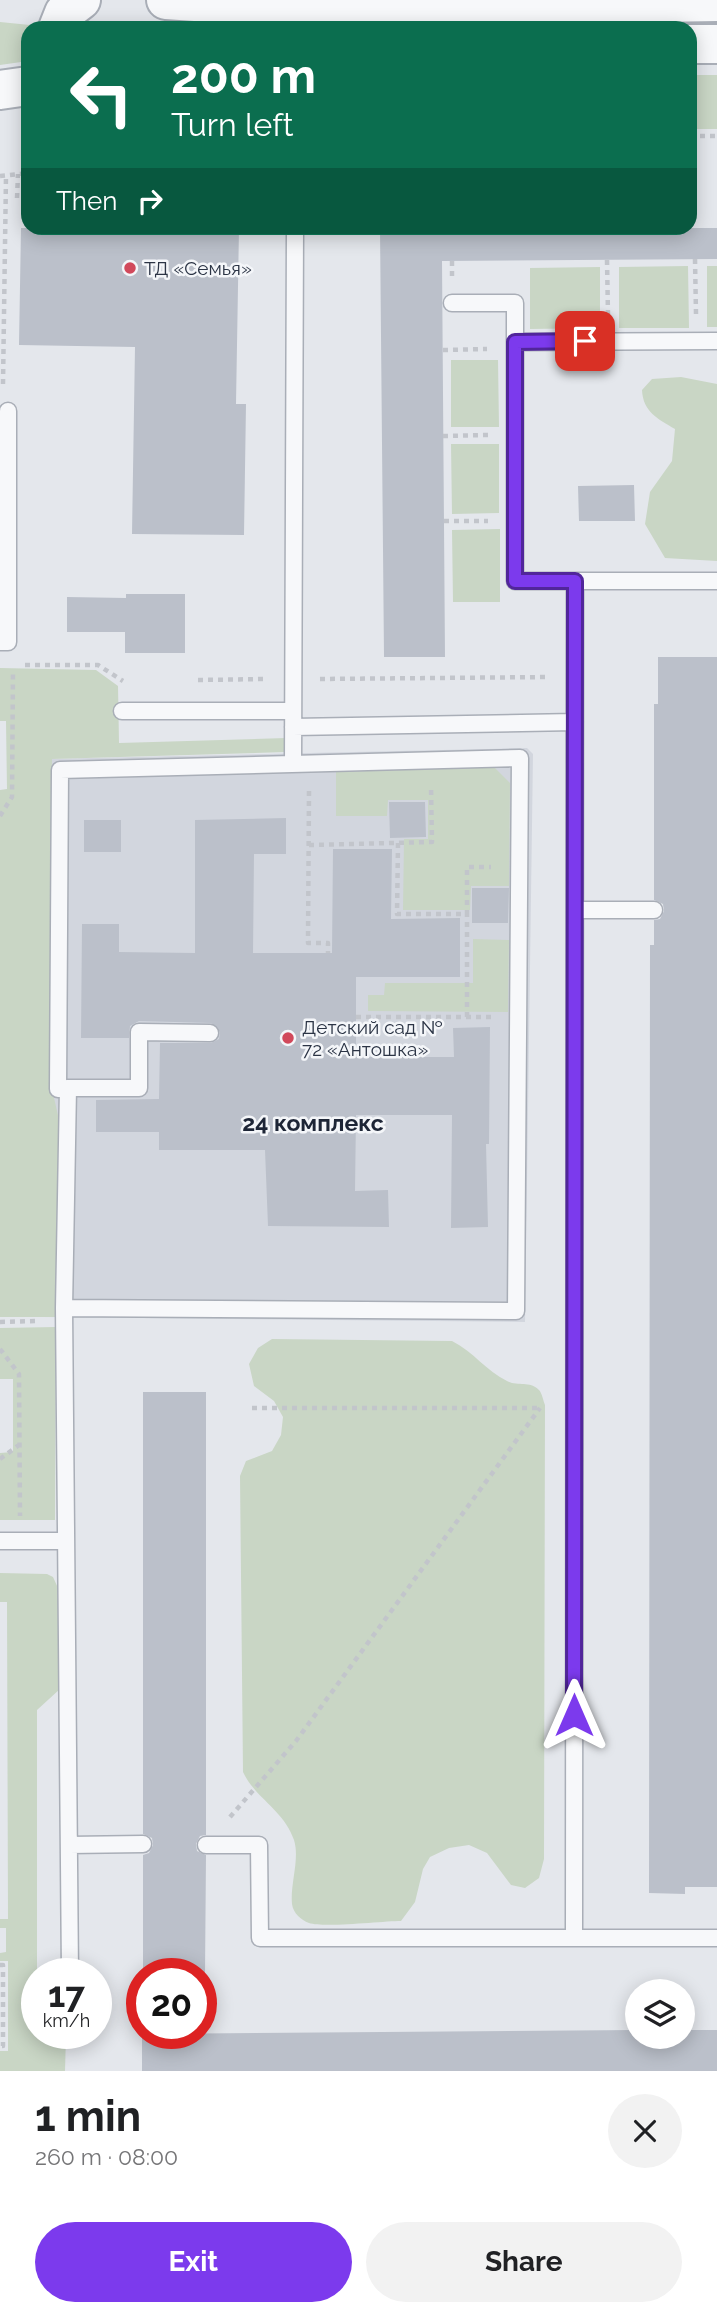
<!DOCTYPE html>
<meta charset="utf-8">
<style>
:root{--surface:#fff;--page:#f2f2f2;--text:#202124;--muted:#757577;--accent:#7c3aed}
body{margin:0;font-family:Raleway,sans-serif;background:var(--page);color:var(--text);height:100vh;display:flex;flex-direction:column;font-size:26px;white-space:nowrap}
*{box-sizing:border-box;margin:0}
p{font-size:23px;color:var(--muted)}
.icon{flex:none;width:38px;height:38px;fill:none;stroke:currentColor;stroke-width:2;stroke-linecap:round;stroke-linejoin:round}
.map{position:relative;height:2071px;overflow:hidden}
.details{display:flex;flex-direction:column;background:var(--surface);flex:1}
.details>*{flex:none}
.guide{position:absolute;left:21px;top:21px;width:676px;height:214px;border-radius:21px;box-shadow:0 4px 18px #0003;background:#0b6e4f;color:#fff;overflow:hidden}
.fabs{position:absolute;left:625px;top:1979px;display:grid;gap:14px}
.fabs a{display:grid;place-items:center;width:70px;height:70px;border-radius:50%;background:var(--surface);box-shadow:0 4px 18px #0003;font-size:35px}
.speed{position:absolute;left:21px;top:1958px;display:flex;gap:14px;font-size:35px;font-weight:700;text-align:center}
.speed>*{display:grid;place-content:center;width:91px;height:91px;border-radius:50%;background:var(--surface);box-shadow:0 4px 18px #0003;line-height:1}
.speed small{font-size:18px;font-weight:400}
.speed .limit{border:10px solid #d22;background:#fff;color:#111}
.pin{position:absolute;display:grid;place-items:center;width:60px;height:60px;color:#fff;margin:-30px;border-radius:14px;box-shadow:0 4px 10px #0006}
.me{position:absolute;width:77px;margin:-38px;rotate:0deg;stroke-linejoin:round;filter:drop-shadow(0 0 5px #0008)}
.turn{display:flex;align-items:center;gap:24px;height:147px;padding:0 35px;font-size:32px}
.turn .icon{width:91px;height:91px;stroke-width:2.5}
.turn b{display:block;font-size:49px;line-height:60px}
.then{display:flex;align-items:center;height:66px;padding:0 35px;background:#0003;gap:14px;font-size:26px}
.round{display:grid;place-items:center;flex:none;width:74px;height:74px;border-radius:37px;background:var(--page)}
.overview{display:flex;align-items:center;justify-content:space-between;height:119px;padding:0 35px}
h1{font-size:42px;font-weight:700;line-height:52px}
.action{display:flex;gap:14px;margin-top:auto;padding:14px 35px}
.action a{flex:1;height:80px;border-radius:42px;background:var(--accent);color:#fff;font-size:28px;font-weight:700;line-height:80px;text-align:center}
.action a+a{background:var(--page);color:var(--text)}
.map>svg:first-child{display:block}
.built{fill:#d2d6de}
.green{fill:#c9d6c5}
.building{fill:#bbc0ca}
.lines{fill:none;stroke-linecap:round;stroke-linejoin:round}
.service-casing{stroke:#a9aeb7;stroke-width:19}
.tertiary-casing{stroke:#a9aeb7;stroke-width:42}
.path{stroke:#c2c5cb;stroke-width:4.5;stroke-dasharray:5 5;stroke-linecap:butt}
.service{stroke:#f7f8fa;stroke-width:16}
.tertiary{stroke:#f7f8fa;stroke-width:38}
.route-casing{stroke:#51269a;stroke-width:18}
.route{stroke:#7c3aed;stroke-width:12}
.poi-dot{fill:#d1495b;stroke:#f4f6f9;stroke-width:2.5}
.labels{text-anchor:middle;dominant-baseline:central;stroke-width:5;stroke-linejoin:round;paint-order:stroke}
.poi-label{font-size:19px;fill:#2b3445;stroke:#f4f6f9;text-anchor:start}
.quarter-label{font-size:23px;font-weight:bold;fill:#1d2536;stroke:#f4f6f9}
</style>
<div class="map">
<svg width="717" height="2071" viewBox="0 0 717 2071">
<rect width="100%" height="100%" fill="#e4e7ec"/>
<!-- built -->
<path class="built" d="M 527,748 L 533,754 L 525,1322 L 43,1317 L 49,759 Z"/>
<!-- green -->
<path class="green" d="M 0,22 L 30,25 L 28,61 L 0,65 Z
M 690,75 L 717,75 L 717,129 L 690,129 Z
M 688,266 L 689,328 L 619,328 L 619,267 Z
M 707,266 L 717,266 L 717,327 L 707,327 Z
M 600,267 L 600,328 L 530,329 L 530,268 Z
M 451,360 L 498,360 L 499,427 L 451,427 Z
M 681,377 L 717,384 L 717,561 L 665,558 L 645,524 L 650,492 L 672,461 L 675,429 C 658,419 643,412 642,390 L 652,379 Z
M 451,444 L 499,444 L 499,513 L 452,514 Z
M 500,529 L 500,602 L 453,602 L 452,530 Z
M 0,668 L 96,670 L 118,686 L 119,743 L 286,738 L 286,752 L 52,759 L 49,1076 L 60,1124 L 58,1317 L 0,1317 L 0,790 L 7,789 L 6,721 L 0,721 Z
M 494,767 L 510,783 L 509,886 L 471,886 L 470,910 L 403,910 L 404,839 L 428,839 L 428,800 L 388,800 L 387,816 L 336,816 L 336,772 Z
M 473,939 L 509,940 L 508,1012 L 368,1011 L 368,995 L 384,995 L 385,983 L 473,983 Z
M 56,1327 L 55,1520 L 0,1520 L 0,1453 L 13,1452 L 13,1379 L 0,1379 L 0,1328 Z
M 272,1339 L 452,1341 C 474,1352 486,1371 507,1381 C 518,1387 529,1380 539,1390 C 542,1393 543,1400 545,1405 L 544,1859 L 539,1878 L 525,1888 L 511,1885 L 487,1853 L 469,1845 L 449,1848 L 430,1857 L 423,1869 L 415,1902 L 401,1921 C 382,1921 325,1928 309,1923 C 301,1920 293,1913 292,1904 C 290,1884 300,1859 294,1840 C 284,1810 255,1798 243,1772 L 240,1476 L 246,1461 L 272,1451 L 281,1435 L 283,1417 L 274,1401 L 254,1386 L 249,1364 L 258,1348 Z
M 0,1573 L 47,1574 L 53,1577 L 58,1588 L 60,1689 L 37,1710 L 37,2034 L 66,2036 L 65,2071 L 0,2071 L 0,2051 L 8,2051 L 8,1961 L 0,1961 L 0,1953 L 6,1952 L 6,1928 L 0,1928 L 0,1919 L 8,1919 L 7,1602 L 0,1602 Z"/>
<!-- building -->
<path class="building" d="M 21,228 L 239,228 L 236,404 L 246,404 L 244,535 L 132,534 L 135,347 L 19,345 Z
M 380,228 L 717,228 L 717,259 L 442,261 L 445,657 L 384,657 Z
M 634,485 L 635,521 L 579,521 L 578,486 Z
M 126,594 L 185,594 L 185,653 L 125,653 L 125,632 L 67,632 L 67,597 L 126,598 Z
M 658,657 L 717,657 L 717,1887 L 685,1887 L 685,1894 L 649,1893 L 650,945 L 654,945 L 654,920 L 660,919 L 664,911 L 663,904 L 654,900 L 654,704 L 658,704 Z
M 389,802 L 425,802 L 426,837 L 390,838 Z
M 286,818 L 286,854 L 254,854 L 253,953 L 332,953 L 333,849 L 392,849 L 391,919 L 460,918 L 460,977 L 356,977 L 356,1057 L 454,1057 L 453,1028 L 490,1027 L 489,1144 L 486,1144 L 488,1227 L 451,1228 L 452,1115 L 356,1115 L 355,1191 L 388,1190 L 389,1227 L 268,1226 L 265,1150 L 159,1150 L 159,1132 L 96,1132 L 96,1100 L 159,1099 L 160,1043 L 211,1043 L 219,1039 L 220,1032 L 211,1023 L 139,1021 L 130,1026 L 129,1038 L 81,1038 L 82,924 L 119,924 L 119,952 L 195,953 L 195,820 Z
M 84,820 L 121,820 L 121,852 L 84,852 Z
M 472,888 L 509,888 L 508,923 L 472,923 Z
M 143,1392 L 206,1392 L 206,1835 L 200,1836 L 196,1844 L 197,1851 L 206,1855 L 205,1974 L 143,1974 L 143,1855 L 149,1853 L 153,1845 L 152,1838 L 143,1834 Z
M 637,2030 L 637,2037 L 682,2037 L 682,2030 L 717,2030 L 717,2071 L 142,2071 L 142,2034 Z"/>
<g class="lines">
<defs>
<path id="service" d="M 452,303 L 515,303 L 515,342
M 575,581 L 515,581 L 515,342 L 717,341
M 0,642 L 8,642 L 8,411
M 122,711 L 293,711
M 293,727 L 575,722
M 293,764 L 295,228
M 575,910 L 654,910
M 68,1088 L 64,1308 L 516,1311 L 520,758 L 60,770 L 58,1089 L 68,1088 L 139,1088 L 139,1032 L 210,1033
M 64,1308 L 70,1974
M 0,1541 L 66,1541
M 69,1845 L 143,1844
M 206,1845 L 259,1845 L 260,1938 L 717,1938
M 574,1938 L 575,581 L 717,581
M 70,2034 L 70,2035"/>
<path id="tertiary" d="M 166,0 L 299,9 L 717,2
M 58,28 L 64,13 L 81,0
M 690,44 L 717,44
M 0,90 L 28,86"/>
</defs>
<!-- service casing -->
<use href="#service" class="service-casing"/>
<!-- tertiary casing -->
<use href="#tertiary" class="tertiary-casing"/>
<!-- path -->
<path class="path" d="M 690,136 L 717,136
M 0,176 L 28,173
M 17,198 L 18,174
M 695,259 L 696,314
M 607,260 L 608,315
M 452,261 L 452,278
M 443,350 L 487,349
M 3,384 L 6,175
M 443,436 L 488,435
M 444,521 L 488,521
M 25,665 L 98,665 L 123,681
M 320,679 L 550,677
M 198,680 L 266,679
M 309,791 L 308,943 L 328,943 L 328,953
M 0,816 L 12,797 L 13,670
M 398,843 L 397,914 L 467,914 L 467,867 L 491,867
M 309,845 L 432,842 L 431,787
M 356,1017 L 492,1017
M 467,1017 L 467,914
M 0,1322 L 39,1321
M 0,1349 L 19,1374 L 20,1516
M 252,1408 L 542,1408
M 0,1459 L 19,1445
M 230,1817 L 296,1741 L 540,1408
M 0,1965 L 3,1965 L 3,2046 L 0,2046"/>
<!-- service -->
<use href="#service" class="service"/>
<!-- tertiary -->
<use href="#tertiary" class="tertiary"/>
</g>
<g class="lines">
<defs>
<path id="route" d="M 574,1715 L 575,581 L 515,581 L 515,342 L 585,341"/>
</defs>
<!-- route casing -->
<use href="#route" class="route-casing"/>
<!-- route -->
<use href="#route" class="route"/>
</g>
<!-- markers -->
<g class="poi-dot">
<circle cx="130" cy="268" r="7"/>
<circle cx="288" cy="1038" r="7"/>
</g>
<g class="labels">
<!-- poi labels -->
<g class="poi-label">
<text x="144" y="268">ТД «Семья»</text>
<text x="302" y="1027">Детский сад №<tspan x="302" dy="22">72 «Антошка»</tspan></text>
</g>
<!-- quarter labels -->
<g class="quarter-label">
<text x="313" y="1122">24 комплекс</text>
</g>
</g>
</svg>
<div class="fabs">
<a><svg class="icon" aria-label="layers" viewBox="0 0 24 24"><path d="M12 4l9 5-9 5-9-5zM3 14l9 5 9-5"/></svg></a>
</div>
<div class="speed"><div>17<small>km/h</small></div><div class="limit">20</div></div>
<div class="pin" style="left:585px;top:341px;background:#d93025"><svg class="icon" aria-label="arrive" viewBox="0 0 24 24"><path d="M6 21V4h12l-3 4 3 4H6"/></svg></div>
<svg class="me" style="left:574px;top:1715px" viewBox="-20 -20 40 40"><path d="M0-17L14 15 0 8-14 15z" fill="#7c3aed" stroke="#fff" stroke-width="4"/></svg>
<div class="guide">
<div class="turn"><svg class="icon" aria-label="left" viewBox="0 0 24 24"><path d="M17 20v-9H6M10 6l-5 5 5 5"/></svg><div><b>200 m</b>Turn left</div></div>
<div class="then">Then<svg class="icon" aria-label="right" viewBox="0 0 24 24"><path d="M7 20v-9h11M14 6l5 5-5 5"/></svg></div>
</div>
</div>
<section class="details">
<div class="overview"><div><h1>1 min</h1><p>260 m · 08:00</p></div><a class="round"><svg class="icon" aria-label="close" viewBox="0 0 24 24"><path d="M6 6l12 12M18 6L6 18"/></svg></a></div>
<div class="action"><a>Exit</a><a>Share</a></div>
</section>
